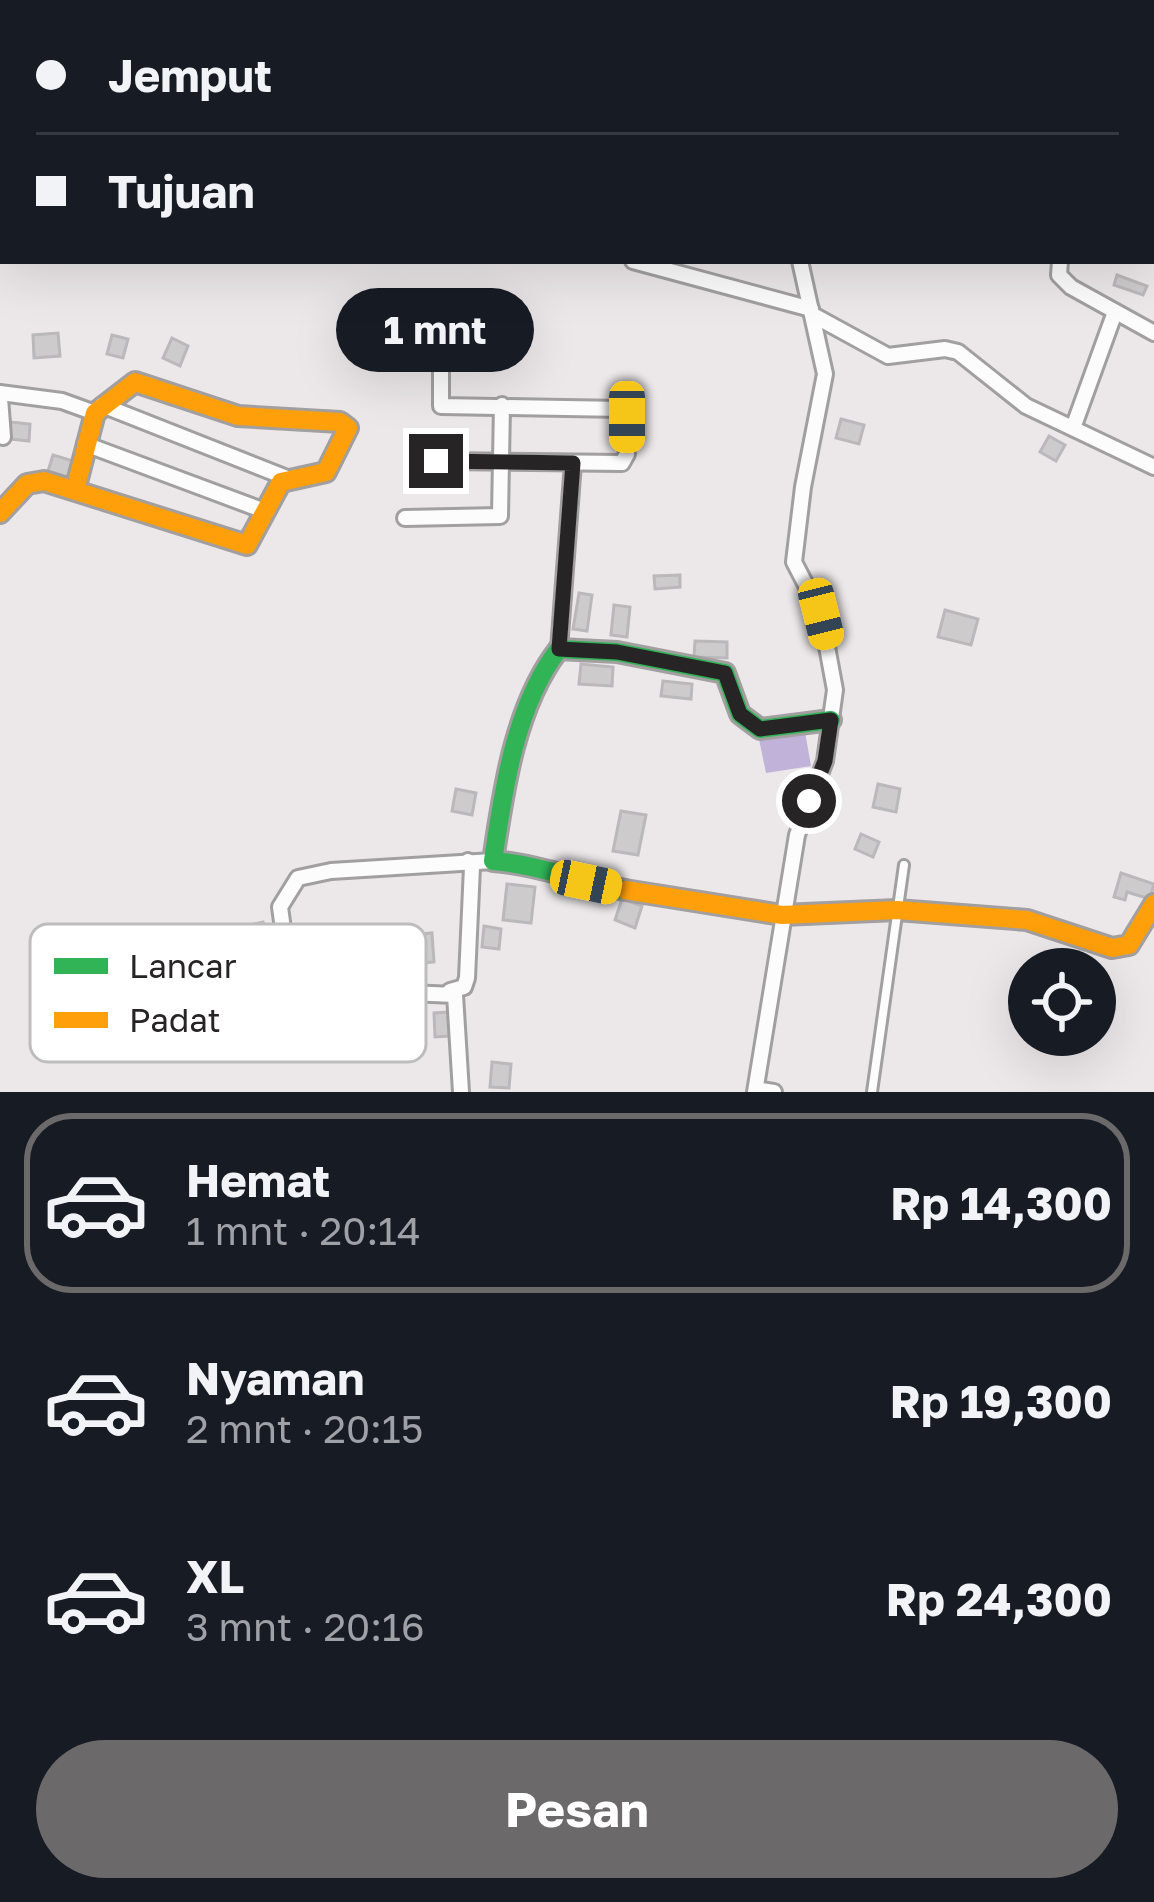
<!DOCTYPE html>
<html lang="id">
<meta charset="utf-8">
<style>
:root{--surface:#171b24;--page:#242831;--text:#f1f3f6;--muted:#9ea1a6;--line:#363941;--accent:#6c696a}
body{margin:0;font-family:"Golos Text",sans-serif;background:var(--page);color:var(--text);height:100vh;display:flex;flex-direction:column;font-size:45px;white-space:nowrap}
*{box-sizing:border-box;margin:0}
p{font-size:39px;color:var(--muted)}
.icon{flex:none;width:66px;height:66px;fill:none;stroke:currentColor;stroke-width:2;stroke-linecap:round;stroke-linejoin:round}
.map{position:relative;height:1092px;overflow:hidden}
.drawer{display:flex;flex-direction:column;background:var(--surface);flex:1}
.drawer>*{flex:none}
.hud{position:absolute;left:0px;top:0px;width:1155px;height:264px;box-shadow:0 12px 48px #0002;display:grid;align-content:center;height:264px;padding:0 36px;background:var(--surface)}
.controls{position:absolute;left:1008px;top:948px;display:grid;gap:24px}
.controls a{display:grid;place-items:center;width:108px;height:108px;border-radius:50%;background:var(--surface);box-shadow:0 12px 48px #0002;font-size:60px}
.end{position:absolute;width:54px;height:54px;margin:-27px;border:15px solid #272425;background:#fff;box-shadow:0 0 0 6px #fff}
.from{border-radius:50%}
.bubble{position:absolute;height:84px;border-radius:42px;background:var(--surface);box-shadow:0 12px 48px #0002;font-size:39px;font-weight:700;line-height:84px;text-align:center}
.car{position:absolute;width:36px;height:72px;margin:-36px -18px;border-radius:15px;box-shadow:0 0 9px 3px #0007;background:linear-gradient(#f5c518 24%,#345 0 40%,#f5c518 0 76%,#345 0 86%,#f5c518 0)}
.hud b{display:flex;align-items:center;gap:42px;height:114px;font-size:45px}
.hud b+b{border-top:3px solid var(--line)}
.hud i{width:30px;height:30px;background:var(--text)}
ul{padding:21px 0 0;list-style:none}
li{display:flex;align-items:center;gap:36px;height:180px;margin:0 24px 18px;padding:0 12px;border:6px solid transparent;border-radius:48px}
li div{flex:1}
li b{display:block;font-size:45px}
li em{font-style:normal;font-weight:700}
li.active{border-color:var(--accent)}
li>.icon{width:108px;height:108px;stroke-width:1.5}
.primary-button{display:flex;gap:24px;margin-top:auto;padding:24px 36px}
.primary-button a{flex:1;height:138px;border-radius:72px;background:var(--accent);color:#fff;font-size:48px;font-weight:700;line-height:138px;text-align:center}
.map>svg:first-child{display:block}
.water{fill:#c0b2d9}
.building{fill:#cecbcd;stroke:#bab8ba;stroke-width:3}
.lines{fill:none;stroke-linecap:round;stroke-linejoin:round}
.lane-casing{stroke:#a29fa0;stroke-width:14}
.street-casing{stroke:#a29fa0;stroke-width:20}
.fast-casing{stroke:#a29fa0;stroke-width:24}
.slow-casing{stroke:#a29fa0;stroke-width:24}
.lane{stroke:#fcfcfc;stroke-width:8}
.street{stroke:#fcfcfc;stroke-width:14}
.fast{stroke:#30b455;stroke-width:18}
.slow{stroke:#ff9f0a;stroke-width:18}
.route{stroke:#272425;stroke-width:15}
.key{fill:#fff;stroke:#bebdbe;stroke-width:3}
.key-label{font-size:33px;fill:#272425}
</style>
<div class="map">
<svg width="1154" height="1092" viewBox="0 0 1154 1092">
<rect width="100%" height="100%" fill="#ece8ea"/>
<polygon class="water" points="805,732 811,766 766,773 759,739"/>
<g class="building">
<polygon points="1117,275 1147,286 1143,295 1114,285"/>
<polygon points="58,333 60,356 34,358 33,335"/>
<polygon points="112,335 128,339 123,358 107,354"/>
<polygon points="172,338 188,346 180,366 163,358"/>
<polygon points="841,419 864,425 859,444 836,438"/>
<polygon points="10,422 30,424 29,441 9,439"/>
<polygon points="1049,436 1065,445 1056,461 1040,452"/>
<polygon points="53,455 73,461 68,477 48,471"/>
<polygon points="680,575 680,587 655,589 654,576"/>
<polygon points="579,593 592,595 587,631 573,629"/>
<polygon points="614,605 630,607 627,637 611,635"/>
<polygon points="945,610 978,619 971,645 938,637"/>
<polygon points="695,641 727,642 727,658 694,657"/>
<polygon points="581,664 613,667 612,686 579,684"/>
<polygon points="663,681 692,684 691,699 661,696"/>
<polygon points="878,784 900,789 896,812 873,807"/>
<polygon points="456,789 476,793 472,815 452,811"/>
<polygon points="621,811 646,815 638,855 613,851"/>
<polygon points="861,834 879,842 873,857 855,849"/>
<polygon points="1121,873 1154,884 1150,899 1127,892 1125,900 1114,897"/>
<polygon points="507,884 535,887 531,923 503,920"/>
<polygon points="622,899 642,906 635,928 615,920"/>
<polygon points="263,922 266,937 240,943 237,928"/>
<polygon points="484,926 501,929 499,949 482,947"/>
<polygon points="432,933 434,962 411,964 409,935"/>
<polygon points="448,1012 450,1036 435,1037 434,1013"/>
<polygon points="492,1062 511,1064 509,1088 490,1087"/>
</g>
<g class="lines">
<defs>
<polyline id="lane" points="872,1092 904,865"/>
<g id="street">
<polyline points="399,0 401,3"/>
<polyline points="867,3 868,0"/>
<polyline points="1099,3 1131,3"/>
<polyline points="633,261 811,309"/>
<polyline points="1060,261 1059,275 1071,287 1154,333"/>
<polyline points="813,315 888,356 945,349 958,352 1026,406 1154,467"/>
<polyline points="0,393 62,401 95,413"/>
<polyline points="0,398 3,437"/>
<polyline points="102,405 287,478"/>
<polyline points="1073,428 1115,312"/>
<polyline points="85,444 262,510"/>
<polyline points="436,461 622,463 627,454 623,409 441,406 441,364"/>
<polyline points="405,518 500,516 502,405"/>
<polyline points="559,649 573,463"/>
<polyline points="285,957 343,952"/>
<polyline points="450,991 464,987 467,978 472,867 468,861"/>
<polyline points="242,1012 275,1008 291,996 291,988"/>
<polyline points="756,1089 774,1092"/>
<polyline points="461,1092 455,995 291,988 280,907 298,878 331,871 493,861"/>
<polyline points="755,1092 797,835 825,761 835,690 821,614 794,562 803,487 825,374 800,261"/>
</g>
<path id="fast" d="M625,890C586,882 530,863 493,861C503,792 515,705 559,649L617,652L725,673L740,714L760,729L831,720"/>
<g id="slow">
<polyline points="0,513 27,484 44,481 247,545 281,482 326,472 348,428 340,422 238,416 135,382 95,413 75,490"/>
<polyline points="625,890 782,915 897,910 1027,920 1112,948 1129,945 1154,904"/>
</g>
</defs>
<use href="#lane" class="lane-casing"/>
<use href="#street" class="street-casing"/>
<use href="#fast" class="fast-casing"/>
<use href="#slow" class="slow-casing"/>
<use href="#lane" class="lane"/>
<use href="#street" class="street"/>
<use href="#fast" class="fast"/>
<use href="#slow" class="slow"/>
</g>
<g class="lines">
<polyline class="route" points="436,461 573,463 559,649 617,652 725,673 740,714 760,729 831,720 825,761 809,801"/>
</g>
<rect x="30" y="924" width="396" height="138" rx="18" class="key"/>
<rect x="54" y="958" width="54" height="16" fill="#30b455"/>
<rect x="54" y="1012" width="54" height="16" fill="#ff9f0a"/>
<g class="key-label">
<text x="129" y="978">Lancar</text>
<text x="129" y="1032">Padat</text>
</g>
</svg>
<div class="controls">
<a><svg class="icon" aria-label="locate" viewBox="0 0 24 24"><circle cx="12" cy="12" r="6"/><path d="M12 2v4M12 18v4M2 12h4M18 12h4"/></svg></a>
</div>
<i class="end from" style="left:809px;top:801px"></i>
<i class="end" style="left:436px;top:461px"></i>
<div class="bubble" style="left:336px;top:288px;width:198px">1 mnt</div>
<i class="car" style="left:627px;top:417px;rotate:180deg"></i>
<i class="car" style="left:821px;top:614px;rotate:166deg"></i>
<i class="car" style="left:586px;top:882px;rotate:102deg"></i>
<div class="hud">
<b><i class="from"></i>Jemput</b>
<b><i></i>Tujuan</b>
</div>
</div>
<section class="drawer">
<ul>
<li class="active"><svg class="icon" aria-label="car" viewBox="0 0 24 24"><path d="M5 17H2v-5l4-1 3-4h7l3 4 3 1v5h-3M9 17h6M6 11h13"/><circle cx="7" cy="17" r="2"/><circle cx="17" cy="17" r="2"/></svg><div><b>Hemat</b><p>1 mnt · 20:14</p></div><em>Rp 14,300</em></li>
<li><svg class="icon" aria-label="car" viewBox="0 0 24 24"><path d="M5 17H2v-5l4-1 3-4h7l3 4 3 1v5h-3M9 17h6M6 11h13"/><circle cx="7" cy="17" r="2"/><circle cx="17" cy="17" r="2"/></svg><div><b>Nyaman</b><p>2 mnt · 20:15</p></div><em>Rp 19,300</em></li>
<li><svg class="icon" aria-label="car" viewBox="0 0 24 24"><path d="M5 17H2v-5l4-1 3-4h7l3 4 3 1v5h-3M9 17h6M6 11h13"/><circle cx="7" cy="17" r="2"/><circle cx="17" cy="17" r="2"/></svg><div><b>XL</b><p>3 mnt · 20:16</p></div><em>Rp 24,300</em></li>
</ul>
<div class="primary-button"><a>Pesan</a></div>
</section>
